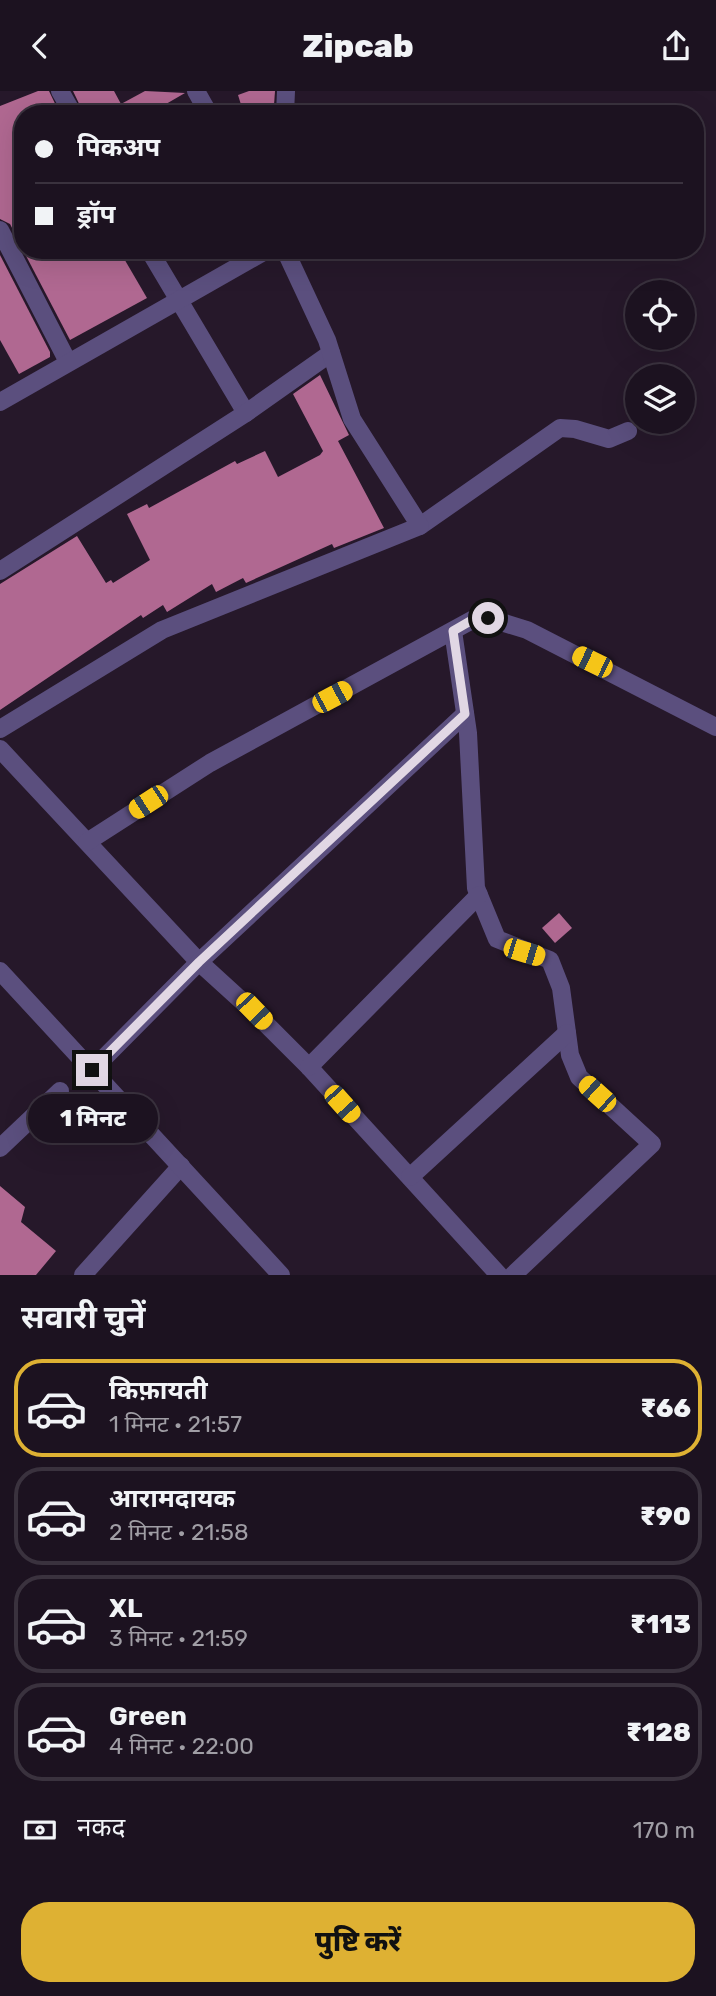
<!DOCTYPE html>
<html lang="hi">
<meta charset="utf-8">
<style>
:root{--surface:#1c1220;--page:#251b29;--text:#f1f3f6;--muted:#a09ea5;--line:#3a323e;--accent:#deb133}
body{margin:0;font-family:Rubik,"Noto Sans Devanagari",sans-serif;background:var(--page);color:var(--text);height:100vh;display:flex;flex-direction:column;font-size:26px;white-space:nowrap}
*{box-sizing:border-box;margin:0}
p{font-size:23px;color:var(--muted)}
.icon{flex:none;width:38px;height:38px;fill:none;stroke:currentColor;stroke-width:2;stroke-linecap:round;stroke-linejoin:round}
.map{position:relative;height:1184px;overflow:hidden}
.panel{display:flex;flex-direction:column;background:var(--surface);flex:1}
.panel>*{flex:none}
.banner{position:absolute;left:14px;top:14px;width:690px;height:154px;border-radius:28px;box-shadow:0 7px 28px #0002,0 0 0 2px var(--line);display:grid;align-content:center;height:154px;padding:0 21px;background:var(--surface)}
.controls{position:absolute;left:625px;top:189px;display:grid;gap:14px}
.controls a{display:grid;place-items:center;width:70px;height:70px;border-radius:50%;background:var(--surface);box-shadow:0 7px 28px #0002,0 0 0 2px var(--line);font-size:35px}
.end{position:absolute;width:32px;height:32px;margin:-16px;border:9px solid #e1d7e4;background:#111;box-shadow:0 0 0 4px #111}
.from{border-radius:50%}
.bubble{position:absolute;height:49px;border-radius:24px;background:var(--surface);box-shadow:0 7px 28px #0002,0 0 0 2px var(--line);font-size:23px;font-weight:800;line-height:49px;text-align:center}
.car{position:absolute;width:21px;height:42px;margin:-21px -10px;border-radius:9px;box-shadow:0 0 5px 2px #0007;background:linear-gradient(#f5c518 24%,#345 0 40%,#f5c518 0 76%,#345 0 86%,#f5c518 0)}
.banner b{display:flex;align-items:center;gap:24px;height:66px;font-size:26px}
.banner b+b{border-top:2px solid var(--line)}
.banner i{width:18px;height:18px;background:var(--text)}
ul{padding:0;list-style:none}
li{display:flex;align-items:center;gap:21px;height:98px;margin:0 14px 10px;padding:0 7px;border:4px solid var(--line);border-radius:28px}
li div{flex:1}
li b{display:block;font-size:26px}
li em{font-style:normal;font-weight:800}
li.active{border-color:var(--accent)}
li>.icon{width:63px;height:63px;stroke-width:1.5}
h2{padding:0 21px;font-size:32px;line-height:84px}
.pay{display:flex;align-items:center;gap:18px;height:77px;padding:0 21px;font-size:26px}
.pay p{margin-inline-start:auto}
.action{display:flex;gap:14px;margin-top:auto;padding:14px 21px}
.action a{flex:1;height:80px;border-radius:28px;background:var(--accent);color:#111;font-size:28px;font-weight:800;line-height:80px;text-align:center}
header{display:flex;justify-content:space-between;align-items:center;height:91px;padding:0 21px;background:var(--surface);font-size:32px;font-weight:800}
.map>svg:first-child{display:block}
.building{fill:#b06891}
.lines{fill:none;stroke-linecap:round;stroke-linejoin:round}
.minor{stroke:#5b4f7e;stroke-width:18}
.tertiary{stroke:#5b4f7e;stroke-width:18}
.route{stroke:#e1d7e4;stroke-width:9}
</style>
<header><svg class="icon" aria-label="back" viewBox="0 0 24 24"><path d="M15 5l-7 7 7 7"/></svg>Zipcab<svg class="icon" aria-label="share" viewBox="0 0 24 24"><path d="M12 15V3M7 8l5-5 5 5M5 13v7h14v-7"/></svg></header>
<div class="map">
<svg width="716" height="1184" viewBox="0 0 716 1184">
<rect width="100%" height="100%" fill="#26182a"/>
<g class="building">
<polygon points="38,0 49,0 60,23 23,23 23,158 10,133 0,128 0,15"/>
<polygon points="73,0 114,0 121,13 145,0 185,2 166,13 171,23 84,23"/>
<polygon points="249,0 275,0 274,14 244,23 238,4"/>
<polygon points="23,159 119,159 147,207 70,249"/>
<polygon points="0,164 50,261 50,266 19,283 0,249"/>
<polygon points="320,284 349,344 338,350 384,437 334,457 332,453 246,492 243,487 216,501 212,493 167,521 163,514 143,527 141,524 0,619 0,493 77,445 106,492 111,489 113,492 150,469 127,423 147,413 149,417 235,370 237,373 265,360 278,386 320,364 323,360 293,303"/>
<polygon points="559,822 572,837 555,852 542,837"/>
<polygon points="0,1095 25,1116 21,1131 56,1160 36,1184 0,1184"/>
</g>
<g class="lines">
<g class="minor">
<polyline points="60,0 73,23"/>
<polyline points="196,0 209,23"/>
<polyline points="285,23 286,0"/>
<polyline points="0,139 68,271"/>
<polyline points="149,159 246,322"/>
<polyline points="0,311 267,159"/>
<polyline points="420,435 560,337 575,338 609,348 628,340"/>
<polyline points="0,480 246,322 331,262"/>
<polyline points="453,540 468,642 476,797 497,848 550,869 561,897 570,964 579,986 652,1053 513,1184"/>
<polyline points="0,638 162,539 420,435 352,328 327,249 285,159"/>
<polyline points="0,658 199,871 254,921 309,976 499,1184"/>
<polyline points="87,751 210,672 472,529 488,527 527,539 716,636"/>
<polyline points="309,976 479,804"/>
<polyline points="92,979 199,871 465,623"/>
<polyline points="0,1057 60,1000"/>
<polyline points="410,1086 567,942"/>
<polyline points="83,1184 181,1075"/>
</g>
<polyline class="tertiary" points="0,880 281,1184"/>
</g>
<g class="lines">
<polyline class="route" points="92,979 199,871 465,623 453,540 472,529 488,527"/>
</g>
</svg>
<div class="controls">
<a><svg class="icon" aria-label="locate" viewBox="0 0 24 24"><circle cx="12" cy="12" r="6"/><path d="M12 2v4M12 18v4M2 12h4M18 12h4"/></svg></a>
<a><svg class="icon" aria-label="layers" viewBox="0 0 24 24"><path d="M12 4l9 5-9 5-9-5zM3 14l9 5 9-5"/></svg></a>
</div>
<i class="end from" style="left:488px;top:527px"></i>
<i class="end" style="left:92px;top:979px"></i>
<div class="bubble" style="left:28px;top:1003px;width:130px">1 मिनट</div>
<i class="car" style="left:592px;top:571px;rotate:296deg"></i>
<i class="car" style="left:332px;top:606px;rotate:62deg"></i>
<i class="car" style="left:148px;top:711px;rotate:237deg"></i>
<i class="car" style="left:524px;top:861px;rotate:107deg"></i>
<i class="car" style="left:254px;top:920px;rotate:136deg"></i>
<i class="car" style="left:597px;top:1003px;rotate:312deg"></i>
<i class="car" style="left:342px;top:1013px;rotate:138deg"></i>
<div class="banner">
<b><i class="from"></i>पिकअप</b>
<b><i></i>ड्रॉप</b>
</div>
</div>
<section class="panel">
<h2>सवारी चुनें</h2>
<ul>
<li class="active"><svg class="icon" aria-label="car" viewBox="0 0 24 24"><path d="M5 17H2v-5l4-1 3-4h7l3 4 3 1v5h-3M9 17h6M6 11h13"/><circle cx="7" cy="17" r="2"/><circle cx="17" cy="17" r="2"/></svg><div><b>किफ़ायती</b><p>1 मिनट · 21:57</p></div><em>₹66</em></li>
<li><svg class="icon" aria-label="car" viewBox="0 0 24 24"><path d="M5 17H2v-5l4-1 3-4h7l3 4 3 1v5h-3M9 17h6M6 11h13"/><circle cx="7" cy="17" r="2"/><circle cx="17" cy="17" r="2"/></svg><div><b>आरामदायक</b><p>2 मिनट · 21:58</p></div><em>₹90</em></li>
<li><svg class="icon" aria-label="car" viewBox="0 0 24 24"><path d="M5 17H2v-5l4-1 3-4h7l3 4 3 1v5h-3M9 17h6M6 11h13"/><circle cx="7" cy="17" r="2"/><circle cx="17" cy="17" r="2"/></svg><div><b>XL</b><p>3 मिनट · 21:59</p></div><em>₹113</em></li>
<li><svg class="icon" aria-label="car" viewBox="0 0 24 24"><path d="M5 17H2v-5l4-1 3-4h7l3 4 3 1v5h-3M9 17h6M6 11h13"/><circle cx="7" cy="17" r="2"/><circle cx="17" cy="17" r="2"/></svg><div><b>Green</b><p>4 मिनट · 22:00</p></div><em>₹128</em></li>
</ul>
<div class="pay"><svg class="icon" aria-label="cash" viewBox="0 0 24 24"><path d="M3 7h18v10H3z"/><circle cx="12" cy="12" r="2"/></svg>नकद<p>170 m</p></div>
<div class="action"><a>पुष्टि करें</a></div>
</section>
